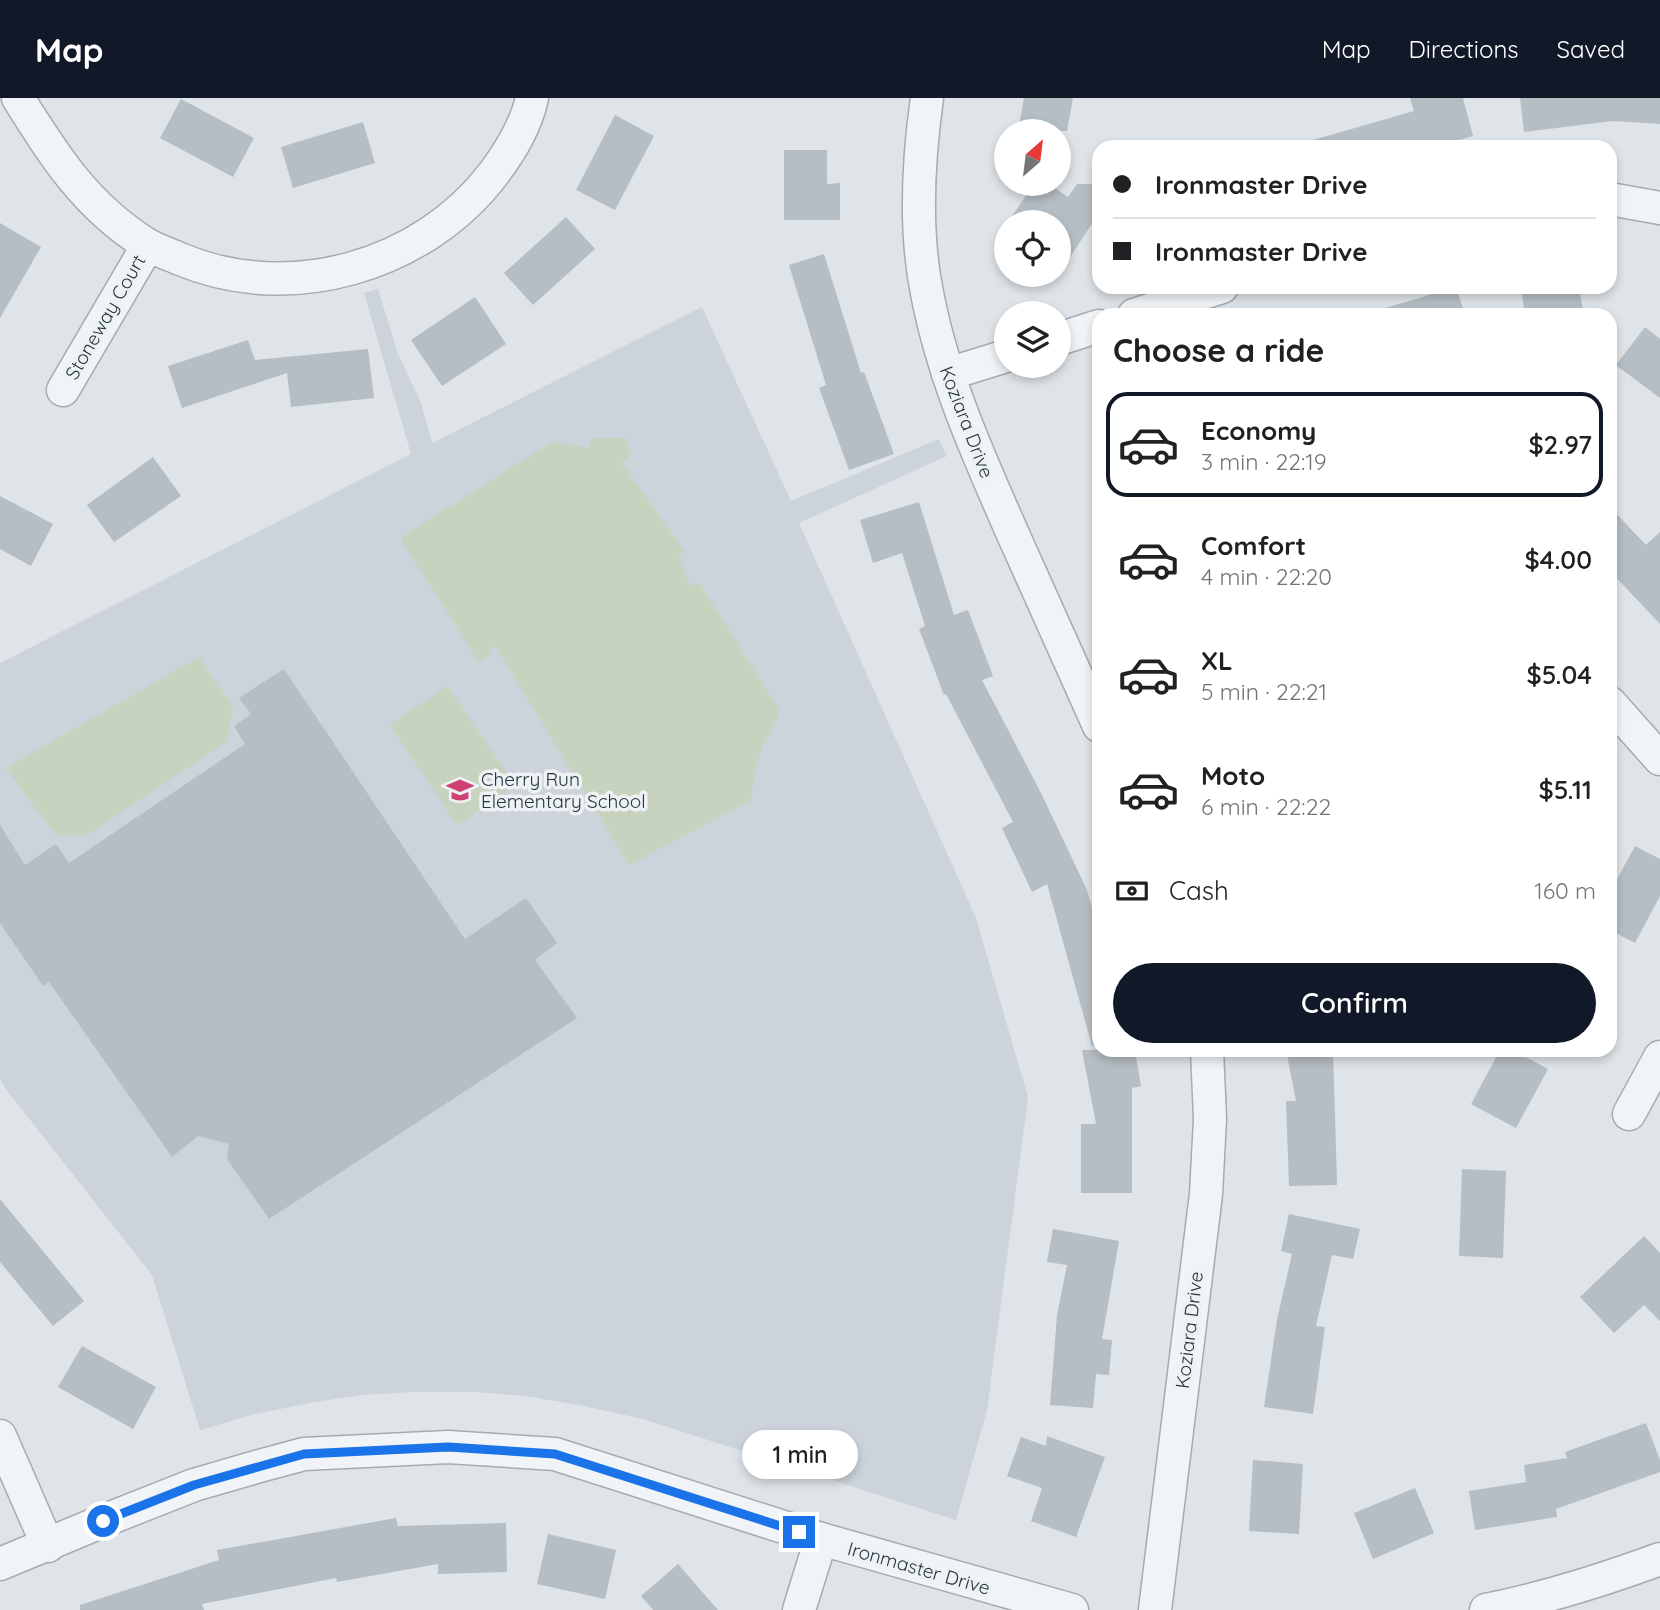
<!DOCTYPE html>
<meta charset="utf-8">
<style>
:root{--surface:#fff;--page:#f6f6f6;--text:#202124;--muted:#757577;--line:#e0e0e0;--accent:#111827}
body{margin:0;font-family:Quicksand,sans-serif;background:var(--page);color:var(--text);height:100vh;display:flex;flex-direction:column;font-size:26px;white-space:nowrap}
*{box-sizing:border-box;margin:0}
p{font-size:23px;color:var(--muted)}
.icon{flex:none;width:38px;height:38px;fill:none;stroke:currentColor;stroke-width:2;stroke-linecap:round;stroke-linejoin:round}
.map{position:relative;flex:1;overflow:hidden}
.details{position:absolute;left:1092px;top:210px;width:525px;height:749px;display:flex;flex-direction:column;background:var(--surface);border-radius:21px;box-shadow:0 4px 10px #0003}
.details>*{flex:none}
.guide{position:absolute;left:1092px;top:42px;width:525px;height:154px;border-radius:21px;box-shadow:0 4px 10px #0003;display:grid;align-content:center;height:154px;padding:0 21px;background:var(--surface)}
.needle{width:46px;rotate:28deg}
.buttons{position:absolute;left:994px;top:21px;display:grid;gap:14px}
.buttons a{display:grid;place-items:center;width:77px;height:77px;border-radius:50%;background:var(--surface);box-shadow:0 4px 10px #0003;font-size:35px}
.end{position:absolute;width:32px;height:32px;margin:-16px;border:9px solid #1a73e8;background:#fff;box-shadow:0 0 0 4px #fff}
.from{border-radius:50%}
.bubble{position:absolute;height:49px;border-radius:24px;background:var(--surface);box-shadow:0 4px 10px #0003;font-size:23px;font-weight:600;line-height:49px;text-align:center}
.guide b{display:flex;align-items:center;gap:24px;height:66px;font-size:26px}
.guide b+b{border-top:2px solid var(--line)}
.guide i{width:18px;height:18px;background:var(--text)}
ul{padding:0;list-style:none}
li{display:flex;align-items:center;gap:21px;height:105px;margin:0 14px 10px;padding:0 7px;border:4px solid transparent;border-radius:21px}
li div{flex:1}
li b{display:block;font-size:26px}
li em{font-style:normal;font-weight:600}
li.on{border-color:var(--accent)}
li>.icon{width:63px;height:63px;stroke-width:1.5}
h2{padding:0 21px;font-size:32px;line-height:84px}
.pay{display:flex;align-items:center;gap:18px;height:77px;padding:0 21px;font-size:26px}
.pay p{margin-inline-start:auto}
.action{display:flex;gap:14px;margin-top:auto;padding:14px 21px}
.action a{flex:1;height:80px;border-radius:42px;background:var(--accent);color:#fff;font-size:28px;font-weight:600;line-height:80px;text-align:center}
header{display:flex;align-items:center;gap:42px;box-sizing:border-box;height:98px;padding:0 35px;background:var(--accent);color:#fff}
header strong{font-size:33px}
nav{display:flex;gap:38px;margin-inline-start:auto;font-size:24px}
.map>svg:first-child{display:block}
.built{fill:#ccd3da}
.green{fill:#c7d2bf}
.building{fill:#b5bec4}
.lines{fill:none;stroke-linecap:round;stroke-linejoin:round}
.minor-casing{stroke:#a3acb2;stroke-width:35}
.minor{stroke:#f1f4f6;stroke-width:32}
.route{stroke:#1a73e8;stroke-width:9}
.labels{text-anchor:middle;dominant-baseline:central;stroke-width:7;stroke-linejoin:round;paint-order:stroke}
.street-label{font-size:19px;fill:#27343f;stroke:#edf2f5}
.poi-label{font-size:19px;fill:#27343f;stroke:#edf2f5;text-anchor:start}
</style>
<header>
<strong>Map</strong>
<nav><a>Map</a><a>Directions</a><a>Saved</a></nav>
</header>
<div class="map">
<svg width="1660" height="1512" viewBox="0 0 1660 1512">
<rect width="100%" height="100%" fill="#dee4e8"/>
<polygon class="built" points="378,191 398,256 421,305 432,345 702,209 791,403 939,341 947,358 799,425 976,820 1028,999 987,1312 956,1422 643,1321 579,1307 525,1298 475,1294 412,1294 361,1297 315,1304 255,1316 200,1332 152,1177 5,990 0,981 0,565 411,356 364,195"/>
<g class="green">
<path d="M595,340H625L632,354L622,365L685,454L678,458L690,487L700,486L780,613C776,626 769,636 763,648C755,665 753,684 751,702L629,767L496,549L488,552L490,557L479,564L400,440L552,344L589,350V344Z"/>
<polygon points="199,559 233,609 227,643 85,738 55,737 6,670"/>
<polygon points="448,588 515,688 457,727 390,627"/>
</g>
<g class="building">
<polygon points="1024,0 1073,0 1067,33 1018,33"/>
<polygon points="1410,0 1463,0 1473,38 1434,49 1314,49 1313,42 1414,13"/>
<polygon points="1520,0 1660,0 1660,26 1613,23 1524,34"/>
<polygon points="181,1 254,40 233,79 160,40"/>
<polygon points="615,17 654,38 615,112 576,92"/>
<polygon points="363,24 375,65 293,90 281,49"/>
<polygon points="784,52 827,52 827,86 840,85 840,122 784,122"/>
<polygon points="1034,86 1049,86 1068,99 1077,86 1099,86 1097,119 1099,124 1093,124 1059,176 1059,124 1008,124"/>
<polygon points="566,119 595,151 533,207 504,175"/>
<polygon points="0,125 41,149 0,220"/>
<polygon points="824,156 861,275 864,274 894,356 849,372 819,290 826,287 789,167"/>
<polygon points="1456,189 1465,217 1383,217 1382,211"/>
<polygon points="1521,189 1579,189 1583,212 1551,217 1525,217"/>
<polygon points="475,199 506,246 442,288 411,242"/>
<polygon points="1645,229 1660,241 1660,300 1616,267"/>
<polygon points="248,242 255,262 368,251 374,300 291,309 287,275 182,310 168,268"/>
<polygon points="153,359 181,398 114,444 87,407"/>
<polygon points="0,398 53,426 31,468 0,451"/>
<polygon points="919,404 954,517 968,512 993,578 982,582 1041,695 1087,792 1099,835 1099,947 1092,948 1047,786 1032,794 1002,730 1013,724 946,596 944,597 919,531 925,528 902,455 873,465 860,422"/>
<polygon points="1610,409 1646,447 1660,434 1660,526 1610,473"/>
<polygon points="284,571 465,841 526,800 557,845 535,862 577,920 269,1121 227,1061 229,1046 198,1038 172,1059 49,884 43,888 0,825 0,727 25,767 56,746 69,765 245,646 234,628 251,616 239,600"/>
<polygon points="1635,748 1660,761 1660,798 1635,845 1610,832 1610,794"/>
<polygon points="1082,952 1135,952 1141,988 1132,990 1132,1095 1081,1095 1081,1026 1096,1026"/>
<polygon points="1286,952 1333,952 1337,1087 1289,1088 1286,1003 1296,1003"/>
<polygon points="1500,952 1513,952 1548,971 1516,1030 1471,1006"/>
<polygon points="1462,1071 1506,1073 1503,1160 1459,1158"/>
<polygon points="0,1101 84,1203 53,1228 0,1164"/>
<polygon points="1289,1116 1360,1131 1353,1161 1332,1157 1316,1228 1325,1229 1313,1316 1264,1309 1277,1222 1292,1156 1281,1153"/>
<polygon points="1053,1131 1119,1143 1102,1241 1112,1242 1109,1277 1096,1276 1093,1310 1050,1307 1057,1217 1067,1167 1047,1164"/>
<polygon points="1644,1138 1660,1155 1660,1223 1644,1207 1614,1235 1580,1199"/>
<polygon points="82,1248 156,1289 133,1331 58,1289"/>
<polygon points="1646,1325 1660,1362 1660,1374 1556,1411 1557,1419 1475,1432 1469,1393 1526,1384 1524,1367 1567,1360 1565,1354"/>
<polygon points="1047,1338 1105,1359 1076,1439 1031,1423 1042,1390 1007,1378 1021,1339 1046,1348"/>
<polygon points="1253,1362 1303,1366 1299,1436 1249,1433"/>
<polygon points="1415,1390 1434,1435 1373,1461 1354,1415"/>
<polygon points="396,1420 398,1428 506,1425 507,1474 438,1476 438,1466 337,1484 336,1480 202,1506 204,1512 80,1512 80,1507 219,1462 217,1452"/>
<polygon points="548,1436 616,1452 605,1501 537,1486"/>
<polygon points="678,1466 718,1512 653,1512 641,1498"/>
</g>
<g class="lines">
<defs>
<g id="minor">
<path d="M18,0C55,59 85,107 146,146C156,152 169,156 180,161C289,207 423,169 494,75C511,52 526,28 532,0"/>
<path d="M927,0C918,64 914,131 927,195C943,279 978,357 1012,434C1041,499 1070,563 1099,628"/>
<polyline points="1610,101 1660,110"/>
<polyline points="1134,217 1222,189"/>
<polyline points="1059,241 1099,228"/>
<polyline points="948,276 1006,258"/>
<polyline points="63,292 148,147"/>
<polyline points="1610,605 1660,661"/>
<polyline points="1629,1016 1660,959"/>
<polyline points="0,1338 48,1448"/>
<polyline points="0,1466 103,1423 194,1387 263,1367 304,1356 448,1349 555,1356 821,1441 1072,1512"/>
<polyline points="799,1512 821,1441"/>
<polyline points="1155,1512 1206,1096 1210,1021 1207,952"/>
<path d="M1486,1512C1546,1500 1603,1482 1660,1461"/>
</g>
</defs>
<use href="#minor" class="minor-casing"/>
<use href="#minor" class="minor"/>
</g>
<g class="lines">
<polyline class="route" points="103,1423 194,1387 304,1356 448,1349 555,1356 799,1434"/>
</g>
<defs>
<symbol id="school-bare" viewBox="-9 -9 18 18"><path d="M0-5L7-2L0 1L-7-2ZM-4 1L0 2.5L4 1V4Q0 6-4 4Z" fill="#cf4172" stroke="#edf2f5" stroke-width="2.5" paint-order="stroke"/></symbol>
</defs>
<g fill-rule="evenodd">
<use href="#school-bare" x="441" y="673" width="38" height="38"/>
</g>
<g class="labels">
<g class="street-label">
<text transform="translate(105 219) rotate(-60)">Stoneway Court</text>
<text transform="translate(967 324) rotate(69)">Koziara Drive</text>
<text transform="translate(1189 1232) rotate(-83)">Koziara Drive</text>
<text transform="translate(919 1470) rotate(16)">Ironmaster Drive</text>
</g>
<g class="poi-label">
<text x="481" y="681">Cherry Run<tspan x="481" dy="22">Elementary School</tspan></text>
</g>
</g>
</svg>
<div class="buttons">
<a><svg class="needle" viewBox="-14 -14 28 28"><path d="M0-13l5 13h-10z" fill="#e53935"/><path d="M0 13l5-13h-10z" fill="#757577"/></svg></a>
<a><svg class="icon" aria-label="locate" viewBox="0 0 24 24"><circle cx="12" cy="12" r="6"/><path d="M12 2v4M12 18v4M2 12h4M18 12h4"/></svg></a>
<a><svg class="icon" aria-label="layers" viewBox="0 0 24 24"><path d="M12 4l9 5-9 5-9-5zM3 14l9 5 9-5"/></svg></a>
</div>
<i class="end from" style="left:103px;top:1423px"></i>
<i class="end" style="left:799px;top:1434px"></i>
<div class="bubble" style="left:742px;top:1332px;width:116px">1 min</div>
<div class="guide">
<b><i class="from"></i>Ironmaster Drive</b>
<b><i></i>Ironmaster Drive</b>
</div>
<section class="details">
<h2>Choose a ride</h2>
<ul>
<li class="on"><svg class="icon" aria-label="car" viewBox="0 0 24 24"><path d="M5 17H2v-5l4-1 3-4h7l3 4 3 1v5h-3M9 17h6M6 11h13"/><circle cx="7" cy="17" r="2"/><circle cx="17" cy="17" r="2"/></svg><div><b>Economy</b><p>3 min · 22:19</p></div><em>$2.97</em></li>
<li><svg class="icon" aria-label="car" viewBox="0 0 24 24"><path d="M5 17H2v-5l4-1 3-4h7l3 4 3 1v5h-3M9 17h6M6 11h13"/><circle cx="7" cy="17" r="2"/><circle cx="17" cy="17" r="2"/></svg><div><b>Comfort</b><p>4 min · 22:20</p></div><em>$4.00</em></li>
<li><svg class="icon" aria-label="car" viewBox="0 0 24 24"><path d="M5 17H2v-5l4-1 3-4h7l3 4 3 1v5h-3M9 17h6M6 11h13"/><circle cx="7" cy="17" r="2"/><circle cx="17" cy="17" r="2"/></svg><div><b>XL</b><p>5 min · 22:21</p></div><em>$5.04</em></li>
<li><svg class="icon" aria-label="car" viewBox="0 0 24 24"><path d="M5 17H2v-5l4-1 3-4h7l3 4 3 1v5h-3M9 17h6M6 11h13"/><circle cx="7" cy="17" r="2"/><circle cx="17" cy="17" r="2"/></svg><div><b>Moto</b><p>6 min · 22:22</p></div><em>$5.11</em></li>
</ul>
<div class="pay"><svg class="icon" aria-label="cash" viewBox="0 0 24 24"><path d="M3 7h18v10H3z"/><circle cx="12" cy="12" r="2"/></svg>Cash<p>160 m</p></div>
<div class="action"><a>Confirm</a></div>
</section>
</div>
